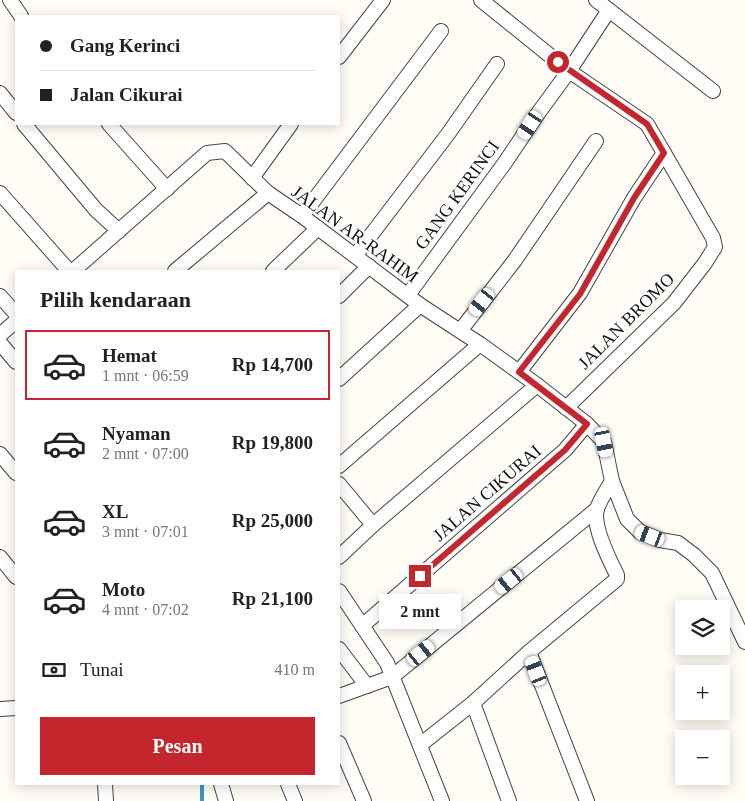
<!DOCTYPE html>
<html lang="id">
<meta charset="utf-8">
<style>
:root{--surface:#fff;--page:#f2f2f2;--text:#222;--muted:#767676;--line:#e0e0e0;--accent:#c4262e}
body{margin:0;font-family:"Times New Roman",serif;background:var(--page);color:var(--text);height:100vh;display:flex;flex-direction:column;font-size:19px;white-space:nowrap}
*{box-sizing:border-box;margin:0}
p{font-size:16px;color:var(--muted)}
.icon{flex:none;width:28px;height:28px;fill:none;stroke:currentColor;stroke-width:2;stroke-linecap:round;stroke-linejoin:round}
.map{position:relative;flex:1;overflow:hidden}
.panel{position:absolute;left:15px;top:270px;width:325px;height:515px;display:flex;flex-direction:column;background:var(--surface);border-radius:0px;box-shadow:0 2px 12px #0003}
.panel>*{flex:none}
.guide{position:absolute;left:15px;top:15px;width:325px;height:110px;border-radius:0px;box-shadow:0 2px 12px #0003;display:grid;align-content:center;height:110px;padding:0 25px;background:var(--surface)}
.fabs{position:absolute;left:675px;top:600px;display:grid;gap:10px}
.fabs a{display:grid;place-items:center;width:55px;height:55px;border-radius:0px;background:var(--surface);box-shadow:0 2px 12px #0003;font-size:25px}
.end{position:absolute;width:22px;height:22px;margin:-11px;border:6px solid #c4262e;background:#fff;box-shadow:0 0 0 2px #fff}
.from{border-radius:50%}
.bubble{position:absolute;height:35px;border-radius:0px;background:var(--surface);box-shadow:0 2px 12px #0003;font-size:16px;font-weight:800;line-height:35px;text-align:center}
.car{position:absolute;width:15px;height:30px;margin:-15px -8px;border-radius:6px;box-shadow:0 0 4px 1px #0007;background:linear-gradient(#fff 24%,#345 0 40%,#fff 0 76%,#345 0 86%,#fff 0)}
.guide b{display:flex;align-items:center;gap:18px;height:48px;font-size:19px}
.guide b+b{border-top:1px solid var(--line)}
.guide i{width:12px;height:12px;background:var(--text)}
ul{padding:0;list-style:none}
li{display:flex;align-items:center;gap:15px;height:70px;margin:0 10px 8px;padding:0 15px;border:2px solid transparent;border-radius:0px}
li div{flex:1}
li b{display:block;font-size:19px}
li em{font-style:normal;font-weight:800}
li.selected{border-color:var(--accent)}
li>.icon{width:45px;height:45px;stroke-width:1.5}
h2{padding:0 25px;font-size:22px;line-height:60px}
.pay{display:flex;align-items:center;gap:12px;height:55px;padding:0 25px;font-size:19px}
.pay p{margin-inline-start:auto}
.button{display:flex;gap:10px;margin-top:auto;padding:10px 25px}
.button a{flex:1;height:58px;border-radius:0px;background:var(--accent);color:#fff;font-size:20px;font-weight:800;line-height:58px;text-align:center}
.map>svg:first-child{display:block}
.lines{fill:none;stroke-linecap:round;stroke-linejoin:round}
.stream{stroke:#3f96cf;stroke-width:4}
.street-casing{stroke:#444;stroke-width:16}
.street{stroke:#fff;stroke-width:14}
.route{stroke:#c4262e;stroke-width:6}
.labels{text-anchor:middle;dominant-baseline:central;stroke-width:5;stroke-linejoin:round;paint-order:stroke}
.street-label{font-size:18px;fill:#111;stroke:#fff}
</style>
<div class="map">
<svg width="745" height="801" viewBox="0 0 745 801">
<rect width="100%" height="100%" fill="#fffdf5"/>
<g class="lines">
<polyline class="stream" points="202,784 202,801"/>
<defs>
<g id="street">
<polyline points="10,0 21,16"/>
<polyline points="481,0 569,71 609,10"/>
<polyline points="596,0 713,91"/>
<polyline points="339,57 383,0"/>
<polyline points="0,93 16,113"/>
<polyline points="24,124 96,210 119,231"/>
<polyline points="109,124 167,189"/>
<polyline points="252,178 291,124"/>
<polyline points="0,193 69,271"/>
<polyline points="302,216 441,31"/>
<polyline points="355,256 448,134 497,64"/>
<polyline points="73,271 207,153 225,151 268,193 302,216 420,305 480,344 537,385 587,424 604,442 612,481 627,519 640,532 660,540 678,543 694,555 712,573 745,642"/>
<polyline points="175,271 268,193"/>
<polyline points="273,271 318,228"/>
<polyline points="408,295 504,164 539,112 569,71 647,124 664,153 634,198 580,293 519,372"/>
<polyline points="0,296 16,314"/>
<polyline points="339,296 369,266"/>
<polyline points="460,331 515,260 596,141"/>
<polyline points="0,335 16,321"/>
<polyline points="0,343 16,362"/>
<polyline points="339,379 420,305"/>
<polyline points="566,408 674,303 705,263 715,247 713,238 664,153"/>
<polyline points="0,454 16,473"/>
<polyline points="339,466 480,344"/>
<polyline points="339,484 373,525"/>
<polyline points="0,557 16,577"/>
<polyline points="339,557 373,525 537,385"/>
<polyline points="339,591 387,663 442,801"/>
<polyline points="362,626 565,450 587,424"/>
<polyline points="339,649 367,686"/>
<polyline points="529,652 587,801"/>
<polyline points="339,696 392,677 597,509"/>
<polyline points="473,703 509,801"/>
<polyline points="0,709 16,708"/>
<polyline points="339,743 364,801"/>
<path d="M420,745L473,703L529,652L617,579V575C609,559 592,526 597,509C600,499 607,490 612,481"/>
<polyline points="105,784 106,801"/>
<polyline points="221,784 226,801"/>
<polyline points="288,784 295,801"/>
</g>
</defs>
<use href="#street" class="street-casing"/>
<use href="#street" class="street"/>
</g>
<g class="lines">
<polyline class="route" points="420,576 565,450 587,424 519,372 580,294 634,198 664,153 647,124 558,62"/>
</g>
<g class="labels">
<g class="street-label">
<text transform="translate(457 195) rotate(-54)">GANG KERINCI</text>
<text transform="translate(355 234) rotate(36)">JALAN AR-RAHIM</text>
<text transform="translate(626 321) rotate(-45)">JALAN BROMO</text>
<text transform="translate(487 493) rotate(-41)">JALAN CIKURAI</text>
</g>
</g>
</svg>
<div class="fabs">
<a><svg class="icon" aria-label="layers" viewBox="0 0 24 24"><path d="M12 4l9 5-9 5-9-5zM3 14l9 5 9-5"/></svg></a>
<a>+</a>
<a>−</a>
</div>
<i class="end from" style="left:558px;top:62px"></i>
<i class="end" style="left:420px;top:576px"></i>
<div class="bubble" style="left:379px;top:594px;width:82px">2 mnt</div>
<i class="car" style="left:530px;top:125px;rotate:213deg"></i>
<i class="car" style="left:482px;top:302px;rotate:218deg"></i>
<i class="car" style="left:604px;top:442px;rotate:169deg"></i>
<i class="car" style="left:650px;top:536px;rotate:291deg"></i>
<i class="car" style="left:509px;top:581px;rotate:231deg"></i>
<i class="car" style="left:421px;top:653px;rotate:51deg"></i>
<i class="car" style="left:536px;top:671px;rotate:339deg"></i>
<div class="guide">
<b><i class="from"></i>Gang Kerinci</b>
<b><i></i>Jalan Cikurai</b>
</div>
<section class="panel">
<h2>Pilih kendaraan</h2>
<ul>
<li class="selected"><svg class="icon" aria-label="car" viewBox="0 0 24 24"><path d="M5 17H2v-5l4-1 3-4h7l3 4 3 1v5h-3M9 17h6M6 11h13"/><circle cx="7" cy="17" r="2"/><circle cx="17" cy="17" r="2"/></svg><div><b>Hemat</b><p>1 mnt · 06:59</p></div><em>Rp 14,700</em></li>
<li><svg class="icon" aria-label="car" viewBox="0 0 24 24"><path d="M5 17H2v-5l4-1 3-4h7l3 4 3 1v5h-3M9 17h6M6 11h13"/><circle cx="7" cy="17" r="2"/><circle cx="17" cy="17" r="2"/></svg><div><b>Nyaman</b><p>2 mnt · 07:00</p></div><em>Rp 19,800</em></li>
<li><svg class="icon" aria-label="car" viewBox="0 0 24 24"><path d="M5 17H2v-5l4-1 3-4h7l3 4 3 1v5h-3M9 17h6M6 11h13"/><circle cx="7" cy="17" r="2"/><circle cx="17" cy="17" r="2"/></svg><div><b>XL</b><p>3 mnt · 07:01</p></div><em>Rp 25,000</em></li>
<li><svg class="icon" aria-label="car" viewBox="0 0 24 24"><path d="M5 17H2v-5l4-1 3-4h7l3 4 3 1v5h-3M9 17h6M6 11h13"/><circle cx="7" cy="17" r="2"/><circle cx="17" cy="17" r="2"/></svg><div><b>Moto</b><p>4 mnt · 07:02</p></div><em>Rp 21,100</em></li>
</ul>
<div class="pay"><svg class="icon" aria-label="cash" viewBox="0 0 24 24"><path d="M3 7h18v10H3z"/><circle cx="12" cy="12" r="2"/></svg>Tunai<p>410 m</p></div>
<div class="button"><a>Pesan</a></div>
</section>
</div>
